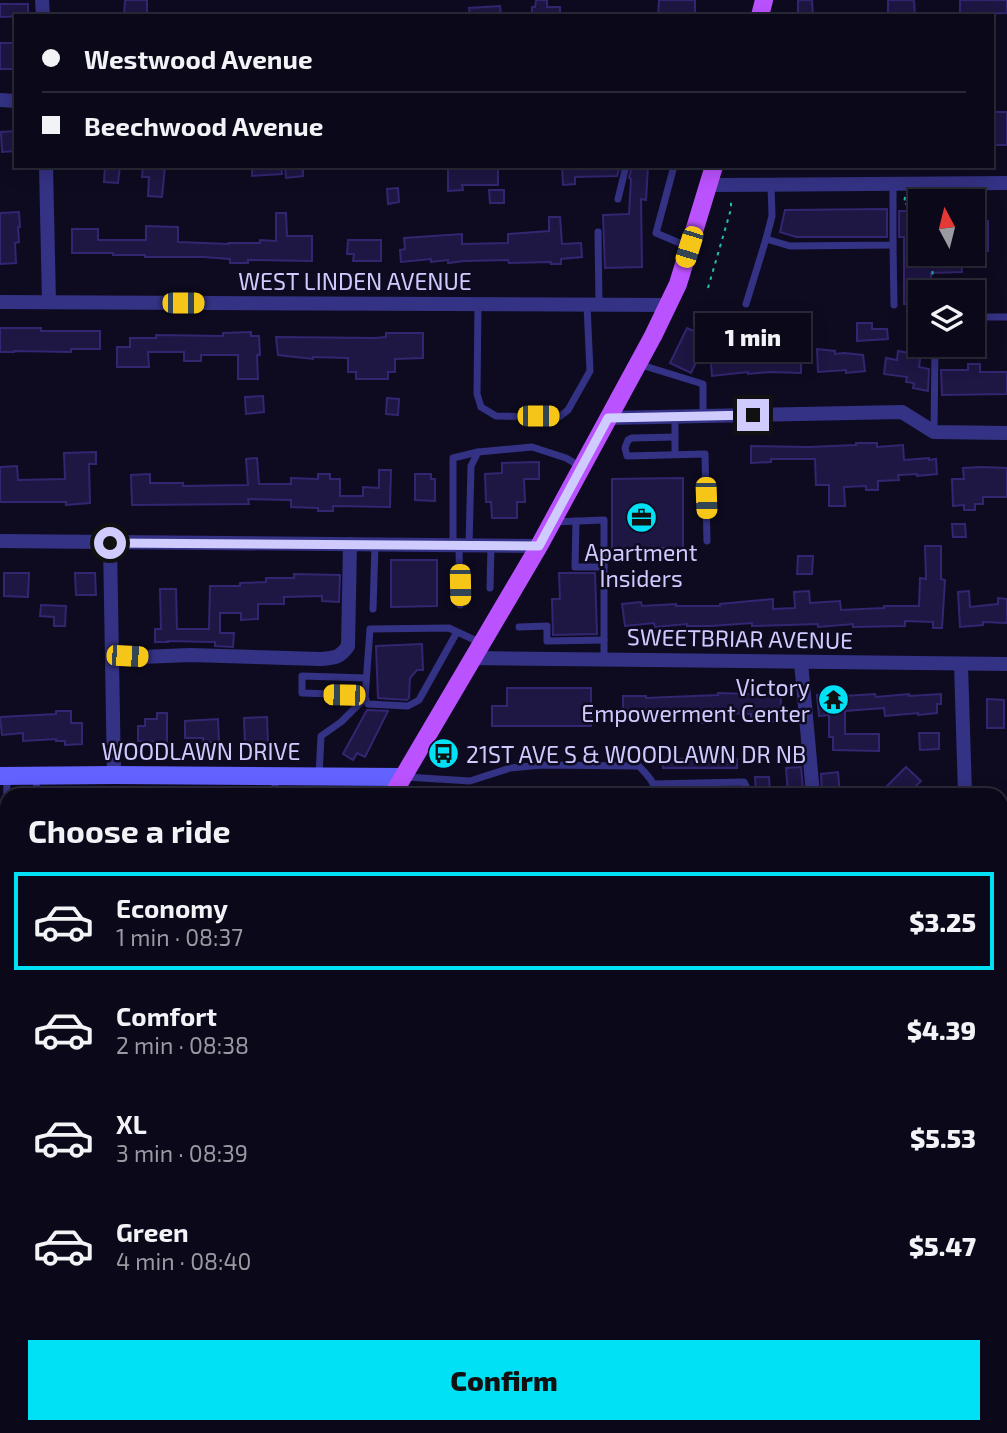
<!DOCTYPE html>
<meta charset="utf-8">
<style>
:root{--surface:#0a0819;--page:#181626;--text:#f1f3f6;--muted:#999aa2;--line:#2a2938;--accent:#00e1f6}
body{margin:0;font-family:"Exo 2",sans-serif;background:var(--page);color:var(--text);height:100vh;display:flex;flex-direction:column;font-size:26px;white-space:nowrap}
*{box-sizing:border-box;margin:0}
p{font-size:23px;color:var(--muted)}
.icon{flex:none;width:38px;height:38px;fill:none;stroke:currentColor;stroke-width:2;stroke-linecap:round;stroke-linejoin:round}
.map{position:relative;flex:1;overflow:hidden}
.panel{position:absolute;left:0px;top:788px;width:1008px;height:646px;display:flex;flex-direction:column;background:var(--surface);border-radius:21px 21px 0 0;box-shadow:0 4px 18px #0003,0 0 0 2px var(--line)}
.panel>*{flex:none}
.top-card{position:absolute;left:14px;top:14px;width:980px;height:154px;border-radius:0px;box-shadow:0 4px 18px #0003,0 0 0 2px var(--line);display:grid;align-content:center;height:154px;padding:0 28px;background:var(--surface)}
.needle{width:46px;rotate:353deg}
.controls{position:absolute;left:908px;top:189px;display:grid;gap:14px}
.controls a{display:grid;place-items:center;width:77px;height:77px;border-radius:0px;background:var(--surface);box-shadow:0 4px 18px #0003,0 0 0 2px var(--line);font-size:35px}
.end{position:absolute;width:32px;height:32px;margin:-16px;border:9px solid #d0cbff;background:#111;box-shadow:0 0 0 4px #111}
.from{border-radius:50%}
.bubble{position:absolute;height:49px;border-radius:0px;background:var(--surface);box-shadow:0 4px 18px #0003,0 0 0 2px var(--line);font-size:23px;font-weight:800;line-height:49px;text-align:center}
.car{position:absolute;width:21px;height:42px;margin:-21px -10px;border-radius:9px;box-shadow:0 0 5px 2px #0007;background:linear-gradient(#f5c518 24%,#345 0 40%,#f5c518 0 76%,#345 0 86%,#f5c518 0)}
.top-card b{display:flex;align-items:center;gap:24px;height:66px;font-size:26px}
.top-card b+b{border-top:2px solid var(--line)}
.top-card i{width:18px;height:18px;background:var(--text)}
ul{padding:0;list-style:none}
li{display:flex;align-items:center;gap:21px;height:98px;margin:0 14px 10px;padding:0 14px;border:4px solid transparent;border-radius:0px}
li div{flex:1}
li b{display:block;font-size:26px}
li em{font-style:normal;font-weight:800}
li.current{border-color:var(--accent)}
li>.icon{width:63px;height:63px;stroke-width:1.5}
h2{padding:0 28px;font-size:32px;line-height:84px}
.cta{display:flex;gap:14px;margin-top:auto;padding:14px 28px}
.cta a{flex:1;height:80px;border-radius:0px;background:var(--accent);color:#111;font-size:28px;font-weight:800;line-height:80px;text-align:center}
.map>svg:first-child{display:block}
.building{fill:#1e1643;stroke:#332671;stroke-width:2}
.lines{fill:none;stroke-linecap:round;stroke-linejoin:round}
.path{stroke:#24baaf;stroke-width:2;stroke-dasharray:3.5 5;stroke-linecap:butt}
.lane{stroke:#343284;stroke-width:7}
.street{stroke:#343284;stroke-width:14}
.secondary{stroke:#6362ff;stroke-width:18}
.primary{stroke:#bb52ff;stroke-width:18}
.highway{stroke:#ff46a1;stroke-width:21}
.route{stroke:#d0cbff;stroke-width:9}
.labels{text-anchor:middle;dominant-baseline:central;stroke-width:5;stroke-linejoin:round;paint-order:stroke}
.street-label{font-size:23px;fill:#d0cbff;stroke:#0e0b21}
.poi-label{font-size:23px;fill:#d0cbff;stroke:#0e0b21}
</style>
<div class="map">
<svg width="1007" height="1433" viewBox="0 0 1007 1433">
<rect width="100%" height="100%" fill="#0e0b21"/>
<g class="building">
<polygon points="125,0 147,0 147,16 124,15"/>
<polygon points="536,0 547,0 547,7 560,7 560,16 532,16 532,7 535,7"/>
<polygon points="659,0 695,0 695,16 658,16"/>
<polygon points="798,0 812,0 813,16 798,16"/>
<polygon points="888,0 914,0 915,16 888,16"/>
<polygon points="960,0 1007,0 1007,13 960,14"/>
<polygon points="0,4 28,4 28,16 0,17"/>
<polygon points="500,6 501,16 470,16 469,8"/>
<rect x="0" y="43" width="16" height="26"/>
<polygon points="995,112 1007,112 1007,145 992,145 992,117 995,117"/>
<polygon points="16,131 16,151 2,152 1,132"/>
<polygon points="105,166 120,166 118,183 104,182"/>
<polygon points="143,166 165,166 162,197 148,196 149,177 142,177"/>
<polygon points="252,166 281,166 282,174 252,176"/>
<polygon points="285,166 303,166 303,176 286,178"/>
<polygon points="448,166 498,166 498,185 462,185 463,190 448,191"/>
<polygon points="562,166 620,166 617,176 575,177 575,184 563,185"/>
<polygon points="632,166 648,166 646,200 641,199 642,267 605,268 603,215 629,214 631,179 629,178"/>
<polygon points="398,188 399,202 388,204 387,189"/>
<polygon points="489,190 504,190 504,203 490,203"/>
<polygon points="908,208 920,209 920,254 961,254 962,272 931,273 931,290 928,290 928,292 920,292 920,304 904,304 904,237 899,237 899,211 908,211"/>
<polygon points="887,209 887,237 796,237 780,232 785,210"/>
<polygon points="19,212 20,227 18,227 19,242 15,243 16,263 0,264 0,213"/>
<polygon points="276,213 286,213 287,236 312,236 312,261 248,260 248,263 230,263 230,259 204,257 145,257 145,255 113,255 113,253 72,253 72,229 98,229 98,240 146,240 146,226 178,227 178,242 229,244 229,243 260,243 260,240 276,241"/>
<polygon points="549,217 560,217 562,244 581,243 582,257 561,259 561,264 551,264 551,262 509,263 508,260 464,261 448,263 448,260 431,262 431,259 401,262 400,250 405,249 404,238 462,234 462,244 508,243 508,234 549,231"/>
<polygon points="973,220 988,221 988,251 973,251"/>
<polygon points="348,240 381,240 381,261 353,261 354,254 347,254"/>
<polygon points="734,321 736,336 733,336 735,355 765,352 765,358 801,358 801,373 770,372 748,374 748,372 712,376 709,338 714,341 712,323"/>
<polygon points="857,323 872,323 872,329 887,329 888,339 857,341"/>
<polygon points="0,328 41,328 41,331 100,331 100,349 71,349 71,352 14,351 14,352 0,352"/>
<polygon points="687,328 708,338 691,373 670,363"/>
<polygon points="251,332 251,336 259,336 260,355 257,355 258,379 238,379 238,355 201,355 201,361 184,361 184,352 148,352 149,367 117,367 117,347 130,347 130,338 156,338 156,335 223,336 223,333"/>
<polygon points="386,333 423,333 423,358 395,359 395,372 388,372 388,379 356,379 356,372 348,372 348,358 313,357 313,359 278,355 276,337 375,338 386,337"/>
<polygon points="910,339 920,340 922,345 919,367 929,369 928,391 913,388 914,383 906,382 907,377 884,374 886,358 897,360 898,351 909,353"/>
<polygon points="817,349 835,351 835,354 844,353 863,355 865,371 846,373 846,370 818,372"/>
<polygon points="968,364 980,364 980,372 1007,372 1007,394 942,395 941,370 968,370"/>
<polygon points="263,396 264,412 246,414 245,397"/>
<polygon points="387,398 399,399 398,415 386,414"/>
<polygon points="856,443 877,443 877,447 903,445 904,460 929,458 929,460 936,459 937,474 917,476 917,474 898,475 899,480 878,481 878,490 866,490 866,486 844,487 845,506 829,506 829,485 816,485 815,459 771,459 771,462 751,463 751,446 809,447 856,445"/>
<polygon points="96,452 96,464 89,464 90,503 66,505 66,502 0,502 0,467 17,466 18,480 65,479 64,453"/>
<polygon points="257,458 259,484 291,484 291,478 318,479 318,474 330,474 330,479 340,479 340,496 363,496 363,487 379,488 379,470 391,470 390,507 333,506 333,511 318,511 318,508 291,507 291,500 248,499 249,504 132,505 131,475 150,474 150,483 183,483 183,486 248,485 246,459"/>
<polygon points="539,462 539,479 524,479 525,502 517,502 517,518 492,518 491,502 486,502 485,474 502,473 502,463"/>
<polygon points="982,467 1007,468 1007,497 983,497 983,504 975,504 975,510 964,510 964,505 953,506 952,479 964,479 963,468"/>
<polygon points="415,474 431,474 431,479 435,479 435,501 415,500"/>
<polygon points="683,478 683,549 665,548 612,549 612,479"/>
<polygon points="952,524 965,524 966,537 953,537"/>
<polygon points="925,546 941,546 941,579 945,580 942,628 933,628 933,622 905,621 905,626 853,627 853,624 818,627 818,624 752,626 752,623 711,626 687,626 687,624 655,627 654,623 625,626 622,604 641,602 642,606 676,604 676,606 720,606 720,604 773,599 773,609 795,608 794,592 809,591 810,603 840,601 841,610 884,608 884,606 919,606 920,578 926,579"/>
<polygon points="798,556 813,556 812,574 797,574"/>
<polygon points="391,560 437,560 437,606 391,607"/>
<polygon points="4,573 29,573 28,597 4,596"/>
<polygon points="75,573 95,573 96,595 76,595"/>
<polygon points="559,573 595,573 597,634 553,635 552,599 560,599"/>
<polygon points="294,574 340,575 339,602 322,601 322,596 284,597 284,604 258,604 258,619 241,620 241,613 220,613 220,633 234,633 233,647 215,646 215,642 168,641 168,642 155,642 155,629 161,629 160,589 176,589 177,629 209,629 210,586 240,586 240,583 266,582 266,578 294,578"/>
<polygon points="969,591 970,607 998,604 998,598 1007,599 1007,623 983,622 983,625 960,627 958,592"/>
<polygon points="41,605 66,606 65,626 54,626 54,617 40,616"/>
<polygon points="422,644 423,670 417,670 410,678 409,698 407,700 378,698 376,646"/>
<polygon points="507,688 591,688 591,726 492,726 492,706 507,706"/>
<polygon points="718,693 781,695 780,721 768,722 768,719 751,719 751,714 726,713 725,718 710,717 710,723 698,723 698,716 689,716 689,711 646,713 646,717 623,718 623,696 646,696 646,698 718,695"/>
<polygon points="843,693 844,696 875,694 876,697 909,694 909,696 941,694 941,704 937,704 937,713 918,715 918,713 885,716 884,708 845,711 845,734 879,734 879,751 833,750 833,737 829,737 829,715 819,716 817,695"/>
<polygon points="987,699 1004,700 1004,728 987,728"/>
<polygon points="367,710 388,711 365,757 357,753 353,760 343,754"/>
<polygon points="56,711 71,711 71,723 82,723 82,744 65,745 65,741 56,741 56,739 23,741 23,733 2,735 0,717 56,714"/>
<polygon points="157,713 167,713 167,742 138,741 138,726 145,726 145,719 157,719"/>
<polygon points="267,717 268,743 245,744 244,718"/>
<polygon points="218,719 219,742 203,742 203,738 185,738 185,721"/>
<polygon points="919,733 939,733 939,749 920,750"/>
<rect x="663" y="759" width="74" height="9"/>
<polygon points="801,767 803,789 801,789 801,794 788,794 786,768"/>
<polygon points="906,767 921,781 908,794 879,794"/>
<polygon points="838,772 840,794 822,794 821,774"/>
<polygon points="755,777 769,777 770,794 756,794"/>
</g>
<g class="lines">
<g class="path">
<polyline points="905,197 904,204 920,204"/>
<polyline points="932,254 933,292"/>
<polyline points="708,288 731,209 731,199"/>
<polyline points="482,794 494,789 634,787 635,794"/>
</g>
<g class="lane">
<polyline points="674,166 656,233 689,247"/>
<polyline points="618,199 626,166"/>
<polyline points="598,232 599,304"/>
<polyline points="766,239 772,216 771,185"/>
<polyline points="893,245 894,305"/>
<polyline points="478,304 477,394 481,407 496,416 559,417 568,410 590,371 587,305"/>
<polyline points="746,304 766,239 790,246 893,245 893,184"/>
<polyline points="983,317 1007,317"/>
<polyline points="638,364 703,384 703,416"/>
<polyline points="934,432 935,345"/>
<polyline points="675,437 632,438 628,440 625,448 627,456 705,454 707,541"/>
<polyline points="675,454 675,417"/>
<polyline points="576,521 575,567 604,567"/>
<polyline points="553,522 604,520 604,660"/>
<polyline points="453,545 453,458 478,452"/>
<polyline points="469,545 471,466 478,452 532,447 566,458 581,467"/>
<polyline points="459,546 460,605"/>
<polyline points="490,588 491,546"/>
<polyline points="373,609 375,545"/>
<polyline points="519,627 547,626 547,641 604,640"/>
<polyline points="457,632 419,700 408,706 368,704 365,698 370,629 449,628 481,643"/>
<polyline points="365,695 302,693 302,676 366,678"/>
<polyline points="319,776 321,736 341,722 365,698"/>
<path d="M406,777L470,781L510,768L542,765L639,766C646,774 656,783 656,794"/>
<polyline points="36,778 37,794"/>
<polyline points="653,784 744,782 748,790 748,794"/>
<polyline points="275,794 275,777"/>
<polyline points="1001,864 1007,864"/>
<polyline points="0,904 5,891 7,777"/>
<polyline points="1001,1291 1007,1292"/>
</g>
<g class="street">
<polyline points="42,0 43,16"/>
<polyline points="0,100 16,101"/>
<polyline points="46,166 49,302"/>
<polyline points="708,185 1007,183"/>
<polyline points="0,302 669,305"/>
<polyline points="608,418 902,412 934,432 1007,433"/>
<polyline points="0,541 539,546"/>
<polyline points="110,543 114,775"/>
<path d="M112,655L142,657L190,655L320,659C334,658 340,658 348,646L350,544"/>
<polyline points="472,658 1007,664"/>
<polyline points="801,662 813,794"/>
<polyline points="961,664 965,794"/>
<polyline points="1001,974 1007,975"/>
<polyline points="1001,1186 1007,1186"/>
<polyline points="1001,1394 1007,1395"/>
<polyline points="0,1418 1,1411 7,1406"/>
<polyline points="148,1426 173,1433"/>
</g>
<polyline class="secondary" points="0,776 114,775 401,777"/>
<g class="primary">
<polyline points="760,16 764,0"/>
<polyline points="393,794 539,546 653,336 678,284 714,166"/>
</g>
<g class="highway">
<polyline points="0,985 7,980"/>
<polyline points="0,1182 7,1183"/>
<polyline points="0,1219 7,1220"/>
<polyline points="0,1243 7,1243"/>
<polyline points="0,1263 7,1264"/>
<polyline points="207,1426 208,1433"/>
<polyline points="272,1426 274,1433"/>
<polyline points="650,1426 661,1433"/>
<polyline points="715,1426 724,1433"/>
<polyline points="754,1426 763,1433"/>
<polyline points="231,1433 232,1426"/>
<polyline points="442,1433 445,1426"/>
</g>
</g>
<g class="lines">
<polyline class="route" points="110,543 539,546 608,418 753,415"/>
</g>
<defs>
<symbol id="office-disc" viewBox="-11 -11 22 22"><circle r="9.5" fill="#00e1f6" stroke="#0e0b21"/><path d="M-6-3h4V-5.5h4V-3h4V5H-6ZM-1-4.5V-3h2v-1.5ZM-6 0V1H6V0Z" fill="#111"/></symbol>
<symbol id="temple-disc" viewBox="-11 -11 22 22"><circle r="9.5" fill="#00e1f6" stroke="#0e0b21"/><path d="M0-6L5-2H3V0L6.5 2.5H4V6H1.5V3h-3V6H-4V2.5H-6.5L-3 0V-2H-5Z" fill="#111"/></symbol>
<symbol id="bus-disc" viewBox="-11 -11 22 22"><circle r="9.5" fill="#00e1f6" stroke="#0e0b21"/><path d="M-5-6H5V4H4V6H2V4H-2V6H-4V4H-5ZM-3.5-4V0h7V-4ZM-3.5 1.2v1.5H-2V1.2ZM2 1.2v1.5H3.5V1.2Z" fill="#111"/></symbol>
</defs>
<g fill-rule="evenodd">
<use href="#office-disc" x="624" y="500" width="35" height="35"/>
<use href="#temple-disc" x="816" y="682" width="35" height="35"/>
<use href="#bus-disc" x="426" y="736" width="35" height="35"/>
</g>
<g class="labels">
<g class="street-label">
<text x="355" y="281">WEST LINDEN AVENUE</text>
<text transform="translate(740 638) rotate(1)">SWEETBRIAR AVENUE</text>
<text x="201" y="751">WOODLAWN DRIVE</text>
</g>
<g class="poi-label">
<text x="641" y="552">Apartment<tspan x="641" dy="26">Insiders</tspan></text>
<text x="810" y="687" text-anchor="end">Victory<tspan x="810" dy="26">Empowerment Center</tspan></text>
<text x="466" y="754" text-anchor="start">21ST AVE S &amp; WOODLAWN DR NB</text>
</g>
</g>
</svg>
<div class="controls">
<a><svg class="needle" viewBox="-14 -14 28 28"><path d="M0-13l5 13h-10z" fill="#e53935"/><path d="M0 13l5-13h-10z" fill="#999aa2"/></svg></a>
<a><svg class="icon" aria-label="layers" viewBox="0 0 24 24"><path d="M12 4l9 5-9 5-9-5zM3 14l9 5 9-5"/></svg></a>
</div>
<i class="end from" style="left:110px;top:543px"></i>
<i class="end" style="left:753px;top:415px"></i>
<div class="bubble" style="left:695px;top:313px;width:116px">1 min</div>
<i class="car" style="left:689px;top:247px;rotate:197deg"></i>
<i class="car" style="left:183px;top:303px;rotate:90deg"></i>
<i class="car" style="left:538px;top:416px;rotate:90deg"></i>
<i class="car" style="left:706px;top:498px;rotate:178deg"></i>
<i class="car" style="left:460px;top:585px;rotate:179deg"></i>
<i class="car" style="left:127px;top:656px;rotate:93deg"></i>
<i class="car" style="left:344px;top:695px;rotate:271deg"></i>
<div class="top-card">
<b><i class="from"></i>Westwood Avenue</b>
<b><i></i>Beechwood Avenue</b>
</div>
<section class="panel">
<h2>Choose a ride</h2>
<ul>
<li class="current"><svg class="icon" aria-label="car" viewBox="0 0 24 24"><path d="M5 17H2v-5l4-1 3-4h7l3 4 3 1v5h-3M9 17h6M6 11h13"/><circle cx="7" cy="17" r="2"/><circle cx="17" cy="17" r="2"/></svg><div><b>Economy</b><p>1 min · 08:37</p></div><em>$3.25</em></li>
<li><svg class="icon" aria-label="car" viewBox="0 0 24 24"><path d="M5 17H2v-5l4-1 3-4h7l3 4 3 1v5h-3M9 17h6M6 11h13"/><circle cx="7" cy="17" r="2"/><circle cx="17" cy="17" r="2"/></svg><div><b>Comfort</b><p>2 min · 08:38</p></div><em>$4.39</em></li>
<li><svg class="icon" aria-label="car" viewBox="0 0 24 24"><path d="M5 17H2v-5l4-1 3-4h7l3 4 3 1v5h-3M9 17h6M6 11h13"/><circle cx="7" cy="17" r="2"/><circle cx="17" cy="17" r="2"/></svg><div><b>XL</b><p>3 min · 08:39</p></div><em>$5.53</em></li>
<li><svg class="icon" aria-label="car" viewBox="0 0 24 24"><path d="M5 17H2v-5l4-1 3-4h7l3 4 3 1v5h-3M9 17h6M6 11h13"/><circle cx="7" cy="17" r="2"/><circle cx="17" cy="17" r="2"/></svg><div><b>Green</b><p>4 min · 08:40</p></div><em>$5.47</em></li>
</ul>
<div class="cta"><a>Confirm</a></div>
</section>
</div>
